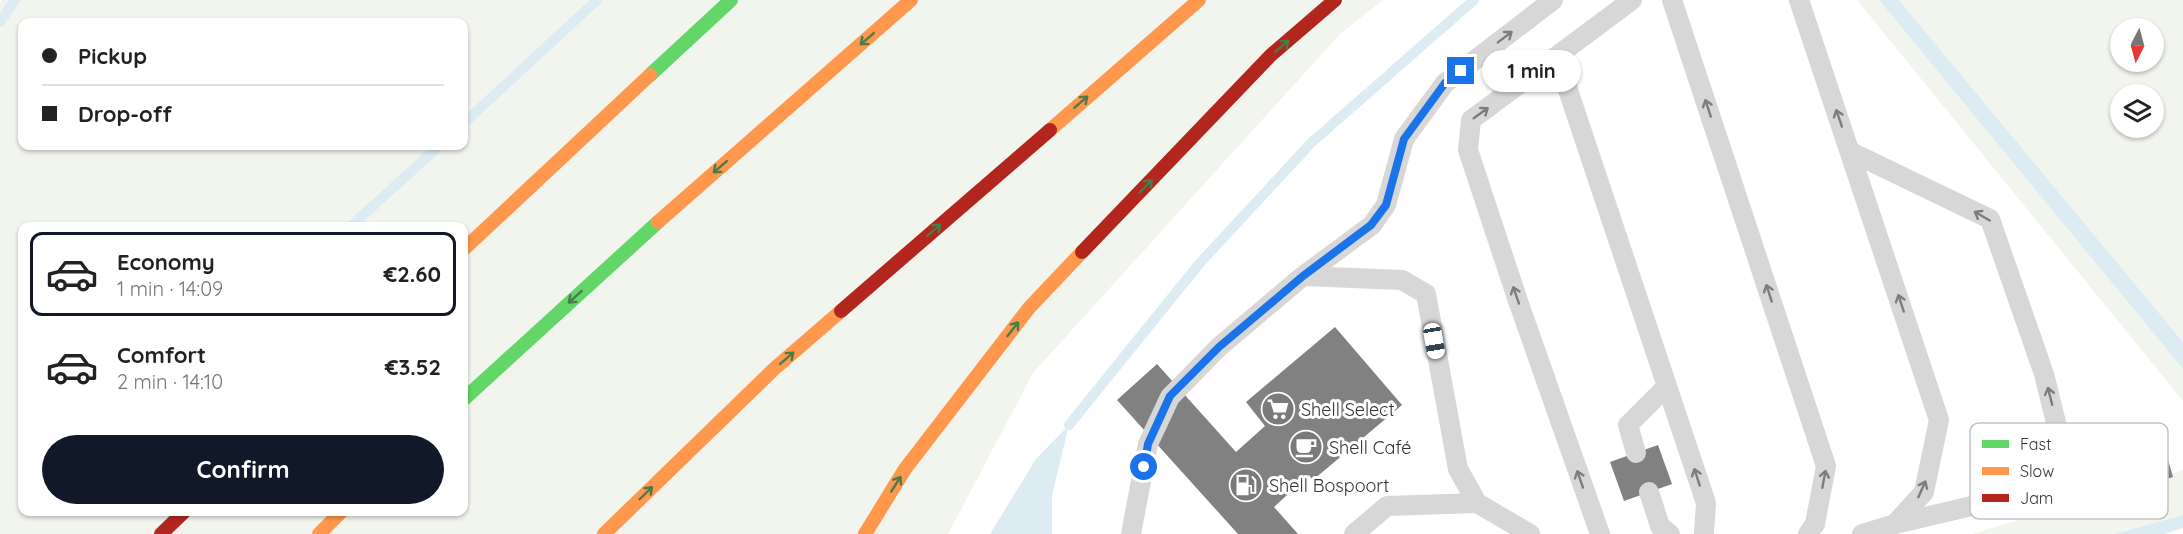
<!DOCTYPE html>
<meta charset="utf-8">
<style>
:root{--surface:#fff;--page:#f2f2f2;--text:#222;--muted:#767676;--line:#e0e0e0;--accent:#111827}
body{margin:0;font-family:Quicksand,sans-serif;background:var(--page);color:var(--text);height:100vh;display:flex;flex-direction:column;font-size:22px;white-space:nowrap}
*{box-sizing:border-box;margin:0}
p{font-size:20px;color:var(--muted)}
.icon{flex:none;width:33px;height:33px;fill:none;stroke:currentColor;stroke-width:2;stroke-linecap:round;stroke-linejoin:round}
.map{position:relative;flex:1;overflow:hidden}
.panel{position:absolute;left:18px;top:222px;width:450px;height:294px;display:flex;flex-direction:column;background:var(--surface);border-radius:12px;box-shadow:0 2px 4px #0004}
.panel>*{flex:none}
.guide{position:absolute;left:18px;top:18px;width:450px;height:132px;border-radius:12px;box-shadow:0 2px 4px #0004;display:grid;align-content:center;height:132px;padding:0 24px;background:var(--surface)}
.needle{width:39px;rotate:186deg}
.buttons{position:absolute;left:2110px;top:18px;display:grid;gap:12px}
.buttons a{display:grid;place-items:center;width:54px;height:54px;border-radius:50%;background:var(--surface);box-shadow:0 2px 4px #0004;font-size:30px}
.end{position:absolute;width:27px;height:27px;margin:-14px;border:8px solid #1a73e8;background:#fff;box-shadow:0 0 0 3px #fff}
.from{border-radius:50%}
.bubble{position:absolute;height:42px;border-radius:21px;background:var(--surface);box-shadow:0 2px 4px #0004;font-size:20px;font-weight:700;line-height:42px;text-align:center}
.car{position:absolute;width:18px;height:36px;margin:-18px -9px;border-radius:8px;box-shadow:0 0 4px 2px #0007;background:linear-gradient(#fff 24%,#345 0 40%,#fff 0 76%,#345 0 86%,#fff 0)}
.guide b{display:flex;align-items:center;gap:21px;height:57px;font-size:22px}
.guide b+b{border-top:2px solid var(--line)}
.guide i{width:15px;height:15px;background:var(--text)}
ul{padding:10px 0 0;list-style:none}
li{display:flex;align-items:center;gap:18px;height:84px;margin:0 12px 9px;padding:0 12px;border:3px solid transparent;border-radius:12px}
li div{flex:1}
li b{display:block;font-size:22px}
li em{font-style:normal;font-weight:700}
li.current{border-color:var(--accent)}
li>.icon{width:54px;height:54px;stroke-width:1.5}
.primary-button{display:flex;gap:12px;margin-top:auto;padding:12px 24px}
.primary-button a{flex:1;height:69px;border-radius:36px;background:var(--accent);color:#fff;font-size:24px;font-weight:700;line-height:69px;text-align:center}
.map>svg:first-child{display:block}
.green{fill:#f1f5ed;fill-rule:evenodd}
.water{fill:#ddebf3}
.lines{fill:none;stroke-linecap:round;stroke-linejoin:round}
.stream{stroke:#ddebf3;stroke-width:10}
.building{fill:#818181}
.lane{stroke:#d7d7d7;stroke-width:20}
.fast{stroke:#63d668;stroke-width:14}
.slow{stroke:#ff974d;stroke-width:14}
.jam{stroke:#b3261e;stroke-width:14}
.oneway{stroke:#7d7d7d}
.oneway2{stroke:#497c4b}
.route{stroke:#1a73e8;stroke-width:8}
.labels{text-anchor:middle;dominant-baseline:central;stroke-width:6;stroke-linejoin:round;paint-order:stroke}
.poi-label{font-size:18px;fill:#333;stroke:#fff;text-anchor:start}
.key{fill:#fff;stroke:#c2c2c2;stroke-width:1.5}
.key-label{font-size:16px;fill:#333}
</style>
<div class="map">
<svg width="2183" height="534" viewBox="0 0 2183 534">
<rect width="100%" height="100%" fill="#fff"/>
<g class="green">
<path d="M2,0H1383L1340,34L1033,373L948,534H0V3ZM22,22H464V146H22ZM22,226H464V512H22Z"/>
<polygon points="1857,0 1879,0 2183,369 2183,401"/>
<path d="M1899,0H2183V342ZM2121,28H2154V62H2121ZM2121,94H2154V128H2121Z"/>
<polygon points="2183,470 2183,515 2114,534 1972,534"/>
</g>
<g class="water">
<polygon points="1879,0 1899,0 2183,342 2183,369"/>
<polygon points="1069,425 1052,495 1052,534 990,534 1036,459"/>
<polygon points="2183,515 2183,528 2164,534 2114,534"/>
</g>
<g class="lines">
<g class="stream">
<polyline points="0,22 15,0"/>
<polyline points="464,123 597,0"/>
<polyline points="351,226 439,146"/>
<polyline points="1069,425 1199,264 1311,143 1474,0"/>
</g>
</g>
<g class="building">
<polygon points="1335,327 1402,405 1313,480 1309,475 1274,507 1298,534 1238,534 1117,400 1157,364 1236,452 1265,426 1246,402"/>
<polygon points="1658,445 1672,484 1624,501 1610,462"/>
<polygon points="2166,453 2173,477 2157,482 2150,457"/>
</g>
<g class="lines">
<g class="lane">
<polyline points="1672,0 1826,466 1815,524 1808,534"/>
<polyline points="1799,0 1939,420 1924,492 1895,524 1862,534"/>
<polyline points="1557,57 1706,503 1704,534"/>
<polyline points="1851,152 1990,219 2044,374 2063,451 2023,494 1895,524"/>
<polyline points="1303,276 1402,280 1426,294 1458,469 1477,503 1530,534"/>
<polyline points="1636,453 1628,425 1667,386"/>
<polyline points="1649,492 1660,526 1670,534"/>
<polyline points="1131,534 1148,444 1170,397 1219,347 1303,276 1372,225 1386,205 1404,139 1445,83 1553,0"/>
<polyline points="1354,534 1387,506 1477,503"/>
<polyline points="1600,534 1518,301 1468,150 1471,120 1632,0"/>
</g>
<g class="fast">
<polyline points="650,75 731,0"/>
<polyline points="464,399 658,222"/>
</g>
<g class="slow">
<polyline points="1050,130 1199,0"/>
<polyline points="658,222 911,0"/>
<polyline points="464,249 650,75"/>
<polyline points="319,534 341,512"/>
<polyline points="604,534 774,369 841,311"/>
<polyline points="865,534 905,469 1029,308 1082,252"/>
</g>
<g class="jam">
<polyline points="1082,252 1271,55 1335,0"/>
<polyline points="841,311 1050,130"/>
<polyline points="161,534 184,512"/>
</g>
</g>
<defs><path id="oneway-shaft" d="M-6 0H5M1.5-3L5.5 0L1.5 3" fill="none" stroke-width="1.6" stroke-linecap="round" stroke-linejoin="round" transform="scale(1.5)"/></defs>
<g class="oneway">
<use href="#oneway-shaft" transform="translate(1505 37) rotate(-37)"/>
<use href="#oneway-shaft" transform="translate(1708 108) rotate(-108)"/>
<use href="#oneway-shaft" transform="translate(1481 113) rotate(-36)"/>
<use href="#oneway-shaft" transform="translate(1839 118) rotate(-109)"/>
<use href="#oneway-shaft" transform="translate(1982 216) rotate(-150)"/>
<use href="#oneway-shaft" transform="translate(1769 293) rotate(-108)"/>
<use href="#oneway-shaft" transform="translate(1516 295) rotate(-109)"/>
<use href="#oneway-shaft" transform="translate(1901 303) rotate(-108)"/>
<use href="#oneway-shaft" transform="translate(2050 396) rotate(-104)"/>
<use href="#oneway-shaft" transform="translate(1697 477) rotate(-108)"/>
<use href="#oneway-shaft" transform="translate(1580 479) rotate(-109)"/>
<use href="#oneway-shaft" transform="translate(1824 479) rotate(-79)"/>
<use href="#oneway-shaft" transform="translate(1922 489) rotate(-66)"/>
</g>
<g class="oneway2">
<use href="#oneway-shaft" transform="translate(867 39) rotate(139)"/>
<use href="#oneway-shaft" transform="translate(1282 46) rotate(-41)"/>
<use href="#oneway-shaft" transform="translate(1081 102) rotate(-41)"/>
<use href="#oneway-shaft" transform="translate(720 167) rotate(139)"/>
<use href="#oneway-shaft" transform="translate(1146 186) rotate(-46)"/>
<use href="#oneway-shaft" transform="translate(934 230) rotate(-41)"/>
<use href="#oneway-shaft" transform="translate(575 297) rotate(138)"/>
<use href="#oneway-shaft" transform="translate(1013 329) rotate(-52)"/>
<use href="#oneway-shaft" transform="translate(787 358) rotate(-41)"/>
<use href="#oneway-shaft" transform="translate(896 484) rotate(-58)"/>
<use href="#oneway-shaft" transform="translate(646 493) rotate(-44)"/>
</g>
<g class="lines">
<polyline class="route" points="1144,467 1148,444 1170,396 1219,347 1303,276 1371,225 1386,205 1404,139 1445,83 1461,71"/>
</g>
<defs>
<symbol id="supermarket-disc" viewBox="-11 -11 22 22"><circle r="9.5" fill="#7a7a7a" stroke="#fff"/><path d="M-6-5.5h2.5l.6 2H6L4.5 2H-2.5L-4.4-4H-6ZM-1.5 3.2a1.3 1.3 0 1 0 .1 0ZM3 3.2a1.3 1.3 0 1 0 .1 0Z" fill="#fff"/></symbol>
<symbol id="cafe-disc" viewBox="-11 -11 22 22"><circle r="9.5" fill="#7a7a7a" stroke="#fff"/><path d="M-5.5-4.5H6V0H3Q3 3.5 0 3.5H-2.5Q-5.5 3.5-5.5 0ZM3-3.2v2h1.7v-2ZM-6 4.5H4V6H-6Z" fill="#fff"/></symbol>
<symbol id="fuel-disc" viewBox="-11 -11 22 22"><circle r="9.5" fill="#7a7a7a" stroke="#fff"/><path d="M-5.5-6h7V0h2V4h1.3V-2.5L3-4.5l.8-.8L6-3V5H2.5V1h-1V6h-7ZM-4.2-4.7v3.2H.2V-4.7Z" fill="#fff"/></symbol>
</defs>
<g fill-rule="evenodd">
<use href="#supermarket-disc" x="1259" y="390" width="38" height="38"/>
<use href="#cafe-disc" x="1287" y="428" width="38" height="38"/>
<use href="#fuel-disc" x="1227" y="466" width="38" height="38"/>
</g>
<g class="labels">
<g class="poi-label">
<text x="1301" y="409">Shell Select</text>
<text x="1329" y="447">Shell Café</text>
<text x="1269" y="485">Shell Bospoort</text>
</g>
</g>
<rect x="1970" y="423" width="198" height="96" rx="9" class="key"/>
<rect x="1982" y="440" width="27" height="8" fill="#63d668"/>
<rect x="1982" y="467" width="27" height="8" fill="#ff974d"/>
<rect x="1982" y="494" width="27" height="8" fill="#b3261e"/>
<g class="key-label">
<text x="2020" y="450">Fast</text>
<text x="2020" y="477">Slow</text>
<text x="2020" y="504">Jam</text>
</g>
</svg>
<div class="buttons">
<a><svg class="needle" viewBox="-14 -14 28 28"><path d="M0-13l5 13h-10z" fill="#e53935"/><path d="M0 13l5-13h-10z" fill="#767676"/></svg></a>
<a><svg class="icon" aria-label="layers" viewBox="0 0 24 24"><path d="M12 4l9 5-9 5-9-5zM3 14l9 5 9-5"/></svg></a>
</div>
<i class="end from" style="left:1144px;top:467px"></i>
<i class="end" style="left:1461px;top:71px"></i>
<div class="bubble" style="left:1482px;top:50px;width:99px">1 min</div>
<i class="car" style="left:1434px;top:341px;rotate:170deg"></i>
<div class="guide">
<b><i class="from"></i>Pickup</b>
<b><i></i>Drop-off</b>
</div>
<section class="panel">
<ul>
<li class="current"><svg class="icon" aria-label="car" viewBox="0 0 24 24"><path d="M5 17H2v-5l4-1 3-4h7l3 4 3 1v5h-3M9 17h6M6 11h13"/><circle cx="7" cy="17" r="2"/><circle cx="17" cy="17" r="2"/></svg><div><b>Economy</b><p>1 min · 14:09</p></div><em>€2.60</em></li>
<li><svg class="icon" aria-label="car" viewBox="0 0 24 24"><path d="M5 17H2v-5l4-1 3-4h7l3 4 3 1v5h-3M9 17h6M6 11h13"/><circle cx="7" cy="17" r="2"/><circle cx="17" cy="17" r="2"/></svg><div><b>Comfort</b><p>2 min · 14:10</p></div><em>€3.52</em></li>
</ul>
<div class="primary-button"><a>Confirm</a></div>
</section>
</div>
